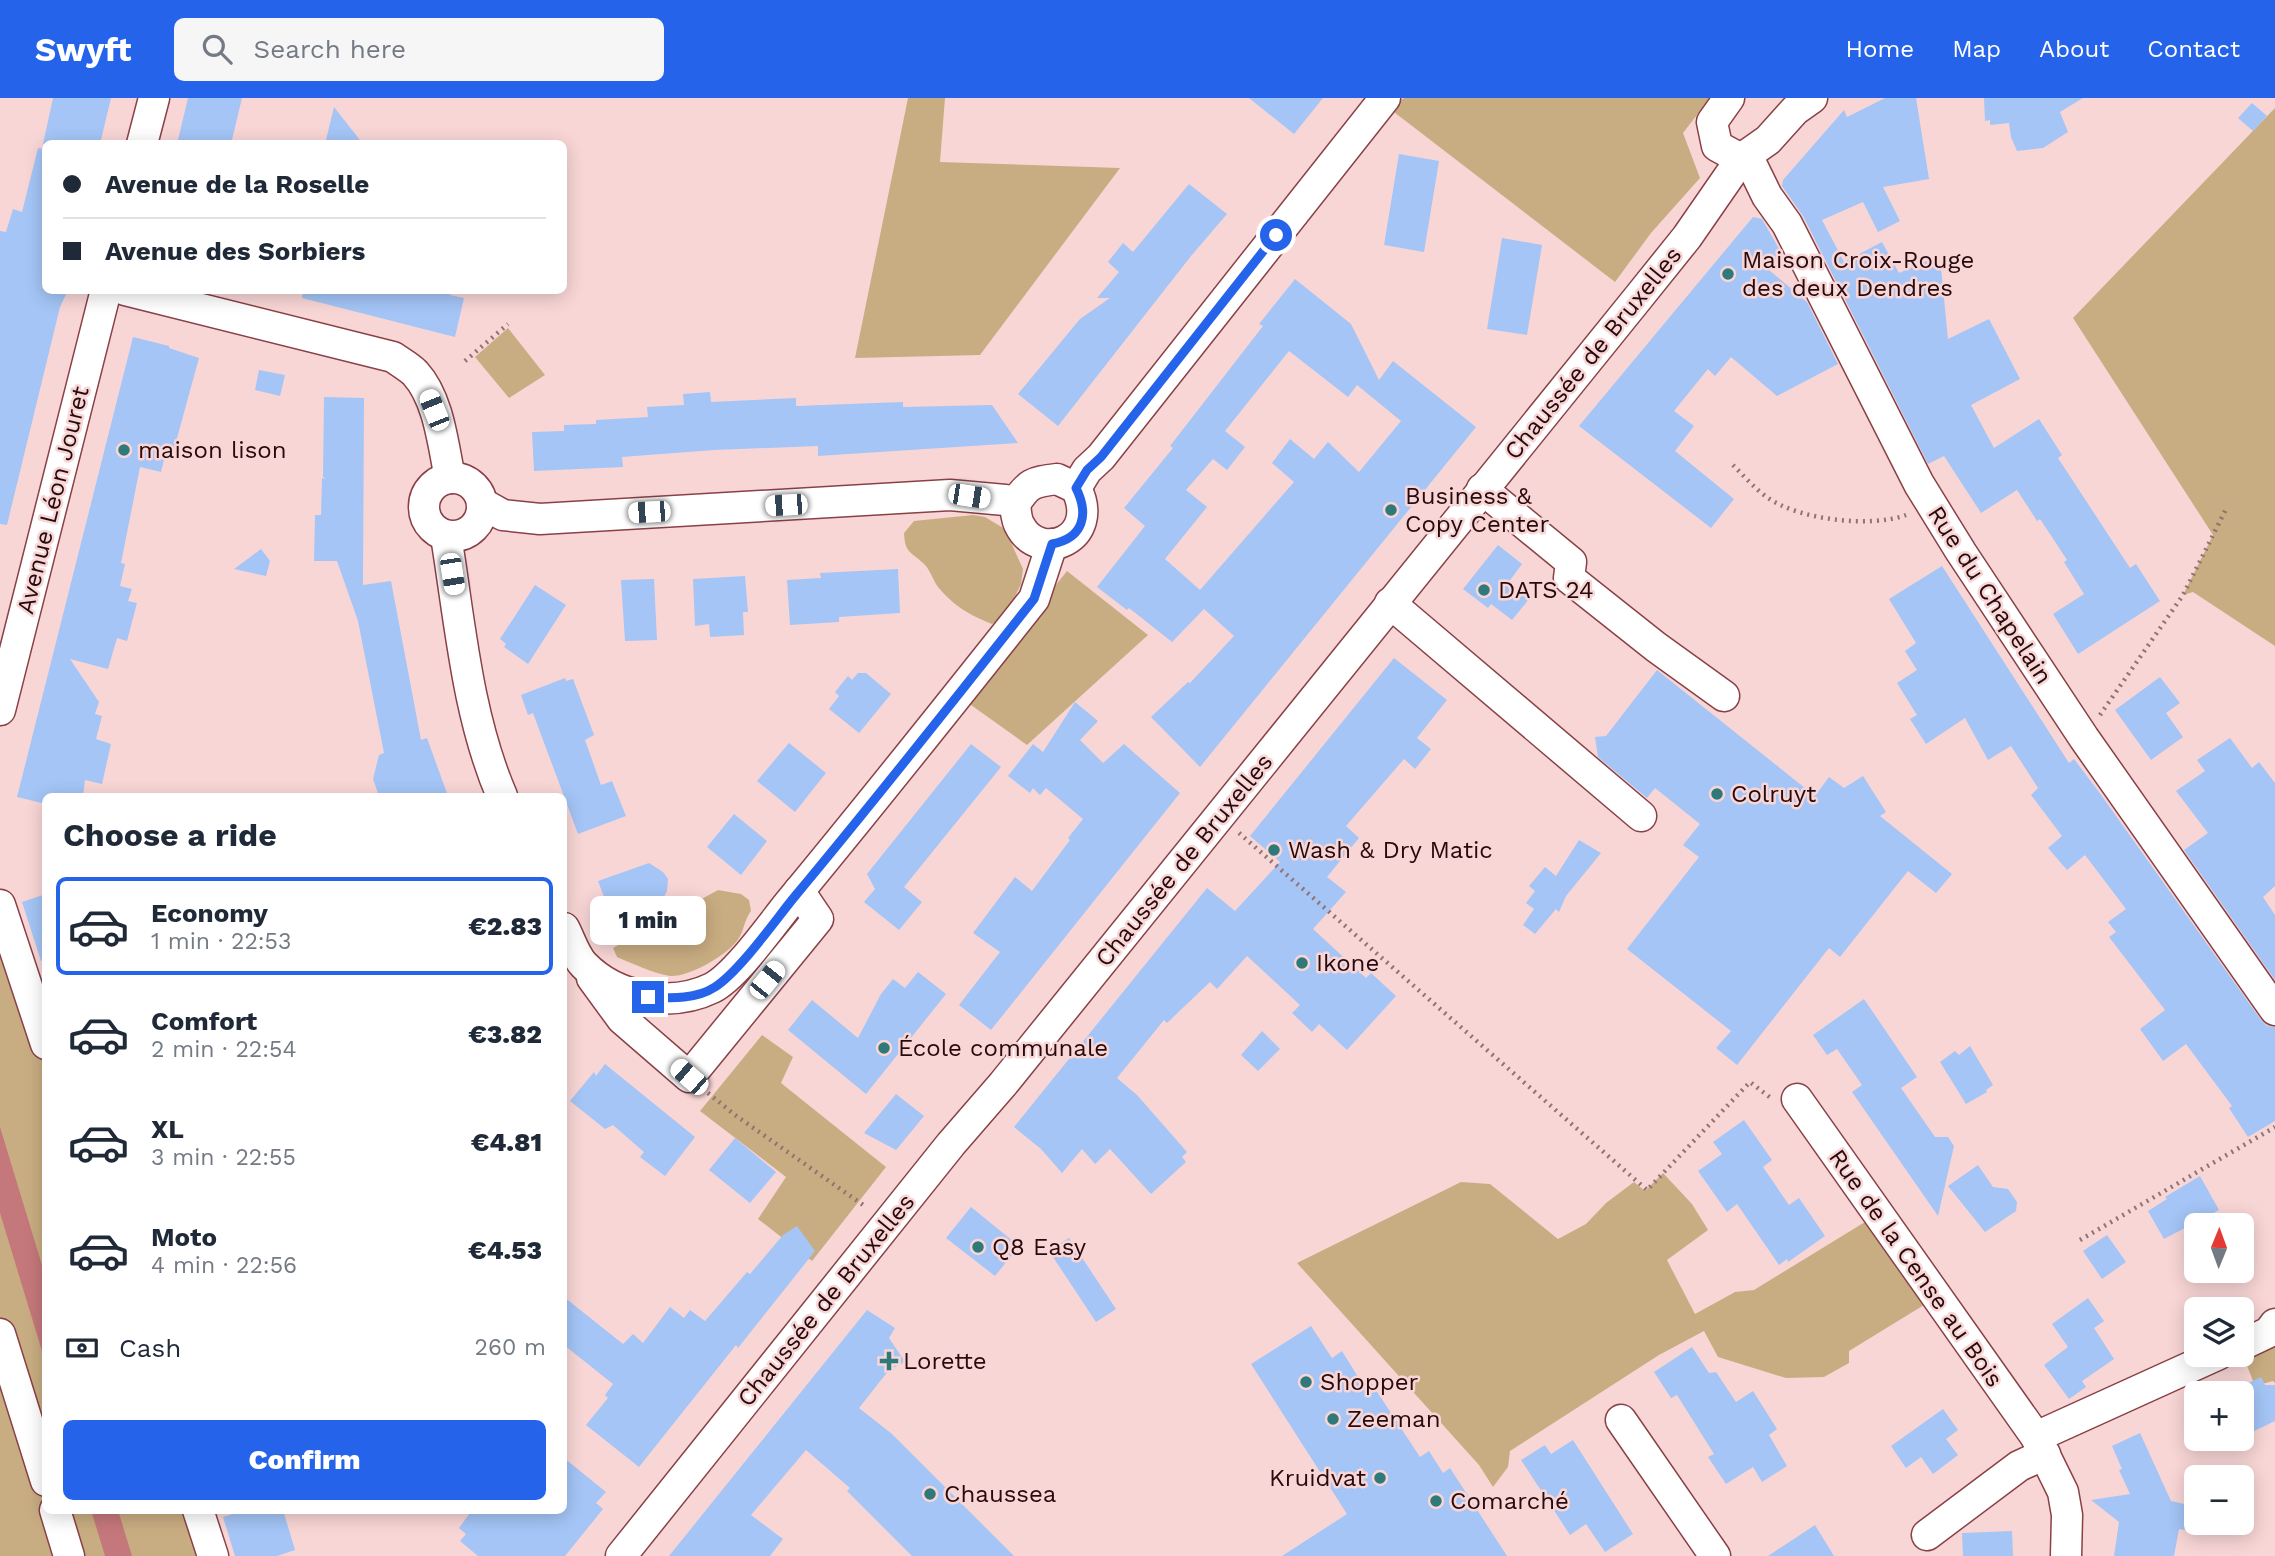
<!DOCTYPE html>
<meta charset="utf-8">
<style>
:root{--surface:#fff;--page:#f6f6f7;--text:#1f2937;--muted:#747a83;--line:#e0e1e3;--accent:#2563eb}
body{margin:0;font-family:"Work Sans",sans-serif;background:var(--page);color:var(--text);height:100vh;display:flex;flex-direction:column;font-size:26px;white-space:nowrap}
*{box-sizing:border-box;margin:0}
p{font-size:23px;color:var(--muted)}
.icon{flex:none;width:38px;height:38px;fill:none;stroke:currentColor;stroke-width:2;stroke-linecap:round;stroke-linejoin:round}
.map{position:relative;flex:1;overflow:hidden}
.sheet{position:absolute;left:42px;top:695px;width:525px;height:721px;display:flex;flex-direction:column;background:var(--surface);border-radius:10px;box-shadow:0 4px 18px #0003}
.sheet>*{flex:none}
.hud{position:absolute;left:42px;top:42px;width:525px;height:154px;border-radius:10px;box-shadow:0 4px 18px #0003;display:grid;align-content:center;height:154px;padding:0 21px;background:var(--surface)}
.needle{width:46px;rotate:1deg}
.tools{position:absolute;left:2184px;top:1115px;display:grid;gap:14px}
.tools a{display:grid;place-items:center;width:70px;height:70px;border-radius:10px;background:var(--surface);box-shadow:0 4px 18px #0003;font-size:35px}
.end{position:absolute;width:32px;height:32px;margin:-16px;border:9px solid #2563eb;background:#fff;box-shadow:0 0 0 4px #fff}
.from{border-radius:50%}
.bubble{position:absolute;height:49px;border-radius:10px;background:var(--surface);box-shadow:0 4px 18px #0003;font-size:23px;font-weight:800;line-height:49px;text-align:center}
.car{position:absolute;width:21px;height:42px;margin:-21px -10px;border-radius:9px;box-shadow:0 0 5px 2px #0007;background:linear-gradient(#fff 24%,#345 0 40%,#fff 0 76%,#345 0 86%,#fff 0)}
.hud b{display:flex;align-items:center;gap:24px;height:66px;font-size:26px}
.hud b+b{border-top:2px solid var(--line)}
.hud i{width:18px;height:18px;background:var(--text)}
ul{padding:0;list-style:none}
li{display:flex;align-items:center;gap:21px;height:98px;margin:0 14px 10px;padding:0 7px;border:4px solid transparent;border-radius:10px}
li div{flex:1}
li b{display:block;font-size:26px}
li em{font-style:normal;font-weight:800}
li.active{border-color:var(--accent)}
li>.icon{width:63px;height:63px;stroke-width:1.5}
h2{padding:0 21px;font-size:32px;line-height:84px}
.pay{display:flex;align-items:center;gap:18px;height:77px;padding:0 21px;font-size:26px}
.pay p{margin-inline-start:auto}
.primary-button{display:flex;gap:14px;margin-top:auto;padding:14px 21px}
.primary-button a{flex:1;height:80px;border-radius:10px;background:var(--accent);color:#fff;font-size:28px;font-weight:800;line-height:80px;text-align:center}
header{display:flex;align-items:center;gap:42px;box-sizing:border-box;height:98px;padding:0 35px;background:var(--accent);color:#fff}
header strong{font-size:33px}
nav{display:flex;gap:38px;margin-inline-start:auto;font-size:24px}
.search{width:490px;height:63px;background:var(--page);display:flex;align-items:center;gap:18px;box-sizing:border-box;padding:0 24px;border-radius:10px;color:var(--muted);font-size:26px}
.map>svg:first-child{display:block}
.green{fill:#c9ad82}
.water{fill:#c5787b}
.building{fill:#a4c5f6;fill-rule:evenodd}
.lines{fill:none;stroke-linecap:round;stroke-linejoin:round}
.minor-casing{stroke:#894146;stroke-width:33}
.path{stroke:#927273;stroke-width:4.5;stroke-dasharray:2 5;stroke-linecap:butt}
.minor{stroke:#fff;stroke-width:30}
.route{stroke:#2563eb;stroke-width:9}
.poi-dot{fill:#30797b;stroke:#f9d6d6;stroke-width:2.5}
.labels{text-anchor:middle;dominant-baseline:central;stroke-width:5;stroke-linejoin:round;paint-order:stroke}
.poi-label{font-size:24px;fill:#270a0d;stroke:#f9d6d6;text-anchor:start}
.street-label{font-size:24px;fill:#270a0d;stroke:#f9d6d6}
</style>
<header>
<strong>Swyft</strong>
<div class="search"><svg class="icon" aria-label="search" viewBox="0 0 24 24"><circle cx="10" cy="10" r="6"/><path d="M15 15l6 6"/></svg>Search here</div>
<nav><a>Home</a><a>Map</a><a>About</a><a>Contact</a></nav>
</header>
<div class="map">
<svg width="2275" height="1458" viewBox="0 0 2275 1458">
<rect width="100%" height="100%" fill="#f9d6d6"/>
<g class="green">
<polygon points="908,0 945,0 940,64 1120,70 980,257 855,260"/>
<polygon points="1404,0 1710,0 1683,35 1700,80 1651,135 1615,184 1390,11"/>
<polygon points="2275,10 2275,548 2193,494 2183,497 2213,437 2073,220"/>
<polygon points="508,230 545,277 509,300 475,259"/>
<path d="M973,417L985,419L1005,431L1023,471L1021,486L1006,517L992,526C969,517 954,508 938,489C933,482 930,471 923,465C910,453 905,455 904,435L914,423Z"/>
<polygon points="1067,473 1148,537 1027,647 964,602"/>
<path d="M718,792L741,796L749,802L751,813C744,822 744,834 737,843C725,858 690,879 670,878C655,876 631,865 617,859L613,850Z"/>
<polygon points="0,807 45,946 46,1412 198,1412 213,1458 0,1458"/>
<polygon points="762,937 793,959 781,985 886,1069 812,1163 758,1121 786,1079 700,1013"/>
<polygon points="1663,1075 1692,1106 1708,1132 1667,1162 1695,1216 1735,1194 1754,1192 1878,1116 1937,1199 1849,1253 1849,1265 1824,1279 1786,1280 1718,1259 1704,1233 1659,1257 1510,1353 1508,1369 1493,1389 1479,1367 1297,1165 1461,1084 1490,1086 1558,1141 1586,1126 1606,1105 1634,1084 1645,1093"/>
<polygon points="2275,1226 2275,1285 2273,1283 2255,1288 2242,1255"/>
</g>
<g class="water">
<polygon points="0,1029 45,1177 45,1263 0,1115"/>
<polygon points="91,1412 118,1412 132,1458 105,1458"/>
</g>
<g class="building">
<polygon points="53,0 111,0 100,46 43,46"/>
<polygon points="188,0 242,0 231,46 177,46"/>
<polygon points="1249,0 1323,0 1294,36"/>
<polygon points="1885,0 1916,0 1929,81 1883,89 1900,123 1878,134 1863,104 1822,122 1844,164 1882,144 1899,175 1936,159 1941,170 1948,241 1989,221 2020,281 1971,307 1994,350 2039,321 2062,357 2058,360 2130,470 2136,466 2160,503 2078,556 2053,516 2084,496 2064,464 2067,462 2052,439 2040,421 2037,423 2017,392 1981,415 1944,358 1928,366 1803,118 1782,88 1783,82 1844,12 1847,19"/>
<polygon points="1984,0 2083,0 2060,14 2068,34 2043,50 2017,53 2011,39 2009,25 1990,27 1990,22 1985,23"/>
<polygon points="2252,5 2267,18 2253,33 2238,20"/>
<polygon points="334,9 363,46 325,46"/>
<polygon points="38,50 46,51 46,192 68,192 60,209 7,427 0,426 0,133 6,134 13,111 22,114"/>
<polygon points="1399,56 1439,63 1424,154 1384,147"/>
<polygon points="1189,86 1227,116 1191,158 1058,328 1018,296 1080,221 1110,200 1097,200 1119,174 1108,164 1123,145 1133,154"/>
<polygon points="1753,119 1762,121 1782,156 1769,172 1807,204 1838,266 1777,298 1731,259 1715,278 1708,271 1674,313 1694,328 1675,353 1734,401 1711,430 1579,328"/>
<polygon points="1502,140 1542,147 1527,237 1487,231"/>
<path d="M1295,181L1351,226L1379,282L1393,263L1476,329L1200,669L1151,619L1188,584L1190,585L1234,538L1204,511L1172,544L1129,510L1127,512L1097,489L1145,428L1124,410L1173,350L1170,348L1263,228L1259,226ZM1289,253L1348,299L1357,287L1401,323L1359,374L1328,344L1314,361L1290,341L1272,365L1294,384L1200,492L1165,461L1207,409L1186,392L1213,361L1227,372L1245,349L1225,333Z"/>
<polygon points="303,192 451,192 450,197 464,200 455,239 302,200"/>
<polygon points="133,239 169,248 169,250 199,260 174,351 167,349 161,374 140,369 121,465 125,466 120,488 132,491 128,503 137,505 127,543 117,540 108,571 70,561 99,604 95,616 102,618 96,641 111,646 102,686 85,682 83,698 46,698 46,706 17,699"/>
<polygon points="259,272 285,277 280,298 255,292"/>
<polygon points="710,294 711,304 796,300 796,308 903,304 903,309 992,307 1018,345 818,358 818,348 714,352 622,359 623,369 534,373 532,334 564,333 564,327 596,326 596,322 648,319 647,309 684,307 683,296"/>
<polygon points="324,299 364,300 363,487 391,483 421,642 427,640 448,698 379,698 373,681 379,657 384,655 358,523 337,463 314,463 315,417 321,417 322,380 326,381 323,379"/>
<polygon points="1498,447 1522,466 1508,485 1529,501 1512,522 1491,506 1488,510 1463,491"/>
<polygon points="261,451 270,463 266,478 234,471"/>
<polygon points="1942,468 2069,665 2074,661 2099,694 2261,922 2267,928 2275,929 2275,1023 2248,1039 2229,1010 2232,1008 2186,946 2163,963 2140,931 2165,912 2109,839 2116,834 2108,824 2126,811 2085,757 2067,772 2048,750 2062,738 2031,697 2038,690 2011,648 1988,662 1965,620 1926,646 1910,621 1917,617 1897,585 1917,572 1905,553 1916,545 1889,501"/>
<polygon points="898,471 900,515 839,519 839,524 790,527 787,482 821,480 820,475"/>
<polygon points="745,478 748,514 743,514 744,537 710,539 709,526 695,528 693,481"/>
<polygon points="654,481 657,542 625,543 621,482"/>
<polygon points="535,487 566,507 528,566 504,549 506,546 500,541"/>
<polygon points="1394,560 1447,602 1417,640 1431,651 1415,671 1404,661 1346,728 1359,740 1327,779 1346,794 1313,831 1366,880 1371,875 1396,898 1347,952 1319,926 1312,934 1292,915 1300,907 1247,858 1217,891 1210,884 1167,925 1164,922 1117,980 1137,997 1187,1054 1182,1059 1186,1064 1151,1096 1110,1051 1095,1066 1082,1051 1062,1075 1041,1051 1014,1029 1207,790 1235,813 1280,764 1250,738"/>
<polygon points="1657,572 1815,698 1829,679 1844,690 1863,678 1886,714 1880,718 1952,776 1936,795 1908,773 1840,859 1829,850 1737,967 1716,950 1731,933 1627,851 1699,759 1683,747 1700,726 1655,690 1647,700 1598,659 1595,639 1606,638"/>
<polygon points="858,575 866,575 891,596 859,635 829,611 839,598 835,594 848,578 852,582"/>
<polygon points="2160,579 2180,605 2166,615 2183,639 2151,662 2115,612"/>
<polygon points="565,580 566,583 573,581 594,637 585,642 601,687 612,683 626,718 578,736 533,615 528,617 521,597"/>
<polygon points="1075,604 1098,623 1080,642 1103,665 1124,646 1180,695 991,932 959,907 1000,854 973,835 1015,779 1032,793 1070,742 1068,740 1083,721 1046,690 1040,697 1033,690 1030,695 1008,678 1033,646 1043,654"/>
<polygon points="2230,640 2252,670 2259,664 2275,685 2275,788 2263,799 2275,817 2275,882 2184,752 2208,735 2176,693 2205,673 2197,662"/>
<polygon points="789,645 826,675 795,714 757,683"/>
<polygon points="971,646 1001,669 904,789 922,804 899,832 864,804 875,791 867,776"/>
<polygon points="734,716 767,743 741,777 707,749"/>
<polygon points="1579,742 1601,755 1566,798 1559,814 1556,811 1535,836 1523,827 1534,811 1526,805 1535,793 1529,788 1545,769 1556,778"/>
<polygon points="649,765 663,774 668,781 667,793 661,804 625,816 619,799 606,804 598,783"/>
<polygon points="46,796 46,862 41,863 22,804"/>
<polygon points="918,874 946,896 866,996 788,932 812,902 858,940 881,896 893,881 905,890"/>
<polygon points="1864,901 1917,979 1901,990 1935,1039 1948,1039 1954,1048 1938,1118 1852,994 1862,987 1837,951 1827,957 1813,937"/>
<polygon points="1262,933 1280,951 1258,973 1241,957"/>
<polygon points="1970,948 1993,987 1986,992 1987,994 1966,1006 1940,964 1955,953 1959,957"/>
<polygon points="605,966 695,1039 665,1078 640,1059 644,1054 613,1027 605,1031 570,1003 594,974 596,978"/>
<polygon points="896,996 924,1018 896,1052 864,1035"/>
<polygon points="1744,1022 1772,1062 1763,1069 1789,1107 1799,1100 1825,1138 1788,1164 1787,1161 1779,1167 1737,1106 1727,1114 1698,1073 1722,1056 1713,1044"/>
<polygon points="735,1040 776,1074 750,1105 709,1072"/>
<polygon points="1978,1067 1993,1089 2008,1091 2017,1104 2016,1113 1985,1134 1948,1088"/>
<polygon points="2200,1078 2219,1112 2164,1141 2148,1113 2167,1101 2165,1099"/>
<polygon points="971,1109 1019,1148 995,1178 946,1140"/>
<polygon points="797,1128 815,1153 738,1250 736,1247 639,1369 586,1327 608,1300 605,1297 613,1286 564,1247 564,1199 623,1246 633,1236 643,1245 670,1209 684,1220 690,1212 705,1223 747,1174 750,1176 783,1137"/>
<polygon points="2107,1137 2126,1164 2102,1181 2083,1153"/>
<polygon points="1069,1140 1116,1211 1096,1224 1049,1153"/>
<polygon points="2088,1200 2104,1223 2094,1230 2114,1261 2082,1283 2086,1289 2069,1301 2044,1267 2068,1249 2052,1226"/>
<polygon points="867,1212 895,1230 889,1240 905,1264 889,1272 859,1310 892,1336 1014,1458 912,1458 847,1393 850,1390 806,1352 751,1417 783,1441 770,1458 669,1458"/>
<polygon points="1311,1228 1332,1260 1342,1253 1363,1287 1370,1283 1420,1359 1429,1353 1443,1375 1450,1370 1507,1458 1282,1458 1347,1416 1251,1266"/>
<polygon points="1692,1249 1709,1275 1716,1274 1736,1304 1753,1293 1777,1331 1769,1337 1787,1368 1762,1384 1753,1369 1726,1386 1708,1359 1714,1356 1677,1297 1671,1300 1654,1274"/>
<polygon points="2261,1279 2265,1287 2275,1287 2275,1323 2242,1339 2242,1288"/>
<polygon points="1943,1311 1958,1332 1946,1341 1958,1357 1933,1376 1921,1359 1906,1370 1891,1348"/>
<polygon points="2140,1335 2171,1403 2189,1407 2185,1432 2179,1431 2174,1458 2114,1458 2119,1424 2091,1402 2130,1396 2119,1372 2122,1371 2112,1348"/>
<polygon points="1573,1342 1633,1436 1605,1454 1586,1426 1570,1437 1521,1362 1545,1347 1551,1356"/>
<polygon points="564,1360 606,1394 596,1405 603,1411 565,1458 478,1458 460,1443 466,1436 459,1430 472,1412 564,1412"/>
<polygon points="246,1412 283,1412 295,1452 277,1458 235,1458 223,1419"/>
<polygon points="1815,1427 1834,1458 1768,1458"/>
<polygon points="2012,1433 2013,1458 1963,1458 1962,1435"/>
</g>
<g class="lines">
<defs>
<g id="minor">
<polyline points="1729,0 1712,24 1717,48 1741,61"/>
<polyline points="142,46 154,0"/>
<polyline points="1747,57 1767,98 1787,126 1919,386 1961,454 2084,640 2275,912"/>
<path d="M125,192L393,259C400,264 409,269 415,275C439,301 443,347 450,380"/>
<circle cx="453" cy="409" r="29"/>
<path d="M1057,381L1076,390C1102,441 1040,466 1020,428C1016,422 1016,413 1015,406C1028,385 1033,384 1057,381Z"/>
<polyline points="1076,390 1087,372 1101,359 1385,0"/>
<polyline points="1482,391 1571,464 1569,480 1656,549 1724,598"/>
<polyline points="483,406 503,417 540,421 950,397 1005,402 1015,406"/>
<path d="M446,438C460,524 467,617 502,698"/>
<polyline points="1390,505 1641,718"/>
<polyline points="0,612 106,192"/>
<polyline points="0,807 46,946"/>
<path d="M564,830C570,841 575,858 584,867C616,900 671,910 712,890C736,878 772,826 790,804C873,704 953,603 1034,501L1052,446"/>
<polyline points="592,880 622,921 689,979 818,821 799,793"/>
<polyline points="1797,1001 2036,1339"/>
<polyline points="0,1236 46,1383"/>
<polyline points="2242,1247 2269,1234 2275,1226"/>
<polyline points="1621,1322 1715,1458"/>
<polyline points="55,1412 69,1458"/>
<polyline points="198,1412 213,1458"/>
<polyline points="1927,1437 2019,1368 2045,1356"/>
<polyline points="621,1458 951,1046 1003,986 1638,200 1687,139 1741,61 1768,42 1795,12 1812,0"/>
<polyline points="2066,1458 2067,1417 2063,1394 2036,1339 2219,1256"/>
</g>
</defs>
<use href="#minor" class="minor-casing"/>
<g class="path">
<polyline points="465,263 508,226"/>
<path d="M1733,367C1744,378 1755,391 1768,400C1800,422 1871,430 1906,417"/>
<polyline points="2100,617 2183,497 2227,409"/>
<polyline points="1239,735 1647,1092 1750,984 1772,1001"/>
<polyline points="708,995 735,1017 866,1109"/>
<polyline points="2080,1142 2275,1029"/>
</g>
<use href="#minor" class="minor"/>
</g>
<g class="lines">
<path class="route" d="M648,899C670,900 695,902 715,889C740,873 776,821 796,797C877,700 956,600 1034,501L1052,446C1084,440 1089,416 1076,390L1087,372L1101,359L1276,137"/>
</g>
<g class="poi-dot">
<circle cx="1728" cy="176" r="7"/>
<circle cx="124" cy="352" r="7"/>
<circle cx="1391" cy="412" r="7"/>
<circle cx="1484" cy="492" r="7"/>
<circle cx="1717" cy="696" r="7"/>
<circle cx="1274" cy="752" r="7"/>
<circle cx="1302" cy="865" r="7"/>
<circle cx="884" cy="950" r="7"/>
<circle cx="978" cy="1149" r="7"/>
<path d="M885.5 1252.5h7v7h7v7h-7v7h-7v-7h-7v-7h7z"/>
<circle cx="1306" cy="1284" r="7"/>
<circle cx="1333" cy="1321" r="7"/>
<circle cx="1380" cy="1380" r="7"/>
<circle cx="930" cy="1396" r="7"/>
<circle cx="1436" cy="1403" r="7"/>
</g>
<g class="labels">
<g class="poi-label">
<text x="1742" y="162">Maison Croix-Rouge<tspan x="1742" dy="28">des deux Dendres</tspan></text>
<text x="138" y="352">maison lison</text>
<text x="1405" y="398">Business &amp;<tspan x="1405" dy="28">Copy Center</tspan></text>
<text x="1498" y="492">DATS 24</text>
<text x="1731" y="696">Colruyt</text>
<text x="1288" y="752">Wash &amp; Dry Matic</text>
<text x="1316" y="865">Ikone</text>
<text x="898" y="950">École communale</text>
<text x="992" y="1149">Q8 Easy</text>
<text x="903" y="1263">Lorette</text>
<text x="1320" y="1284">Shopper</text>
<text x="1347" y="1321">Zeeman</text>
<text x="1366" y="1380" text-anchor="end">Kruidvat</text>
<text x="944" y="1396">Chaussea</text>
<text x="1450" y="1403">Comarché</text>
</g>
<g class="street-label">
<text transform="translate(1593 255) rotate(-51)">Chaussée de Bruxelles</text>
<text transform="translate(53 402) rotate(-76)">Avenue Léon Jouret</text>
<text transform="translate(1990 497) rotate(57)">Rue du Chapelain</text>
<text transform="translate(1184 762) rotate(-51)">Chaussée de Bruxelles</text>
<text transform="translate(1916 1170) rotate(55)">Rue de la Cense au Bois</text>
<text transform="translate(826 1202) rotate(-51)">Chaussée de Bruxelles</text>
</g>
</g>
</svg>
<div class="tools">
<a><svg class="needle" viewBox="-14 -14 28 28"><path d="M0-13l5 13h-10z" fill="#e53935"/><path d="M0 13l5-13h-10z" fill="#747a83"/></svg></a>
<a><svg class="icon" aria-label="layers" viewBox="0 0 24 24"><path d="M12 4l9 5-9 5-9-5zM3 14l9 5 9-5"/></svg></a>
<a>+</a>
<a>−</a>
</div>
<i class="end from" style="left:1276px;top:137px"></i>
<i class="end" style="left:648px;top:899px"></i>
<div class="bubble" style="left:590px;top:798px;width:116px">1 min</div>
<i class="car" style="left:434px;top:312px;rotate:338deg"></i>
<i class="car" style="left:969px;top:398px;rotate:99deg"></i>
<i class="car" style="left:786px;top:407px;rotate:267deg"></i>
<i class="car" style="left:649px;top:414px;rotate:267deg"></i>
<i class="car" style="left:452px;top:476px;rotate:171deg"></i>
<i class="car" style="left:767px;top:882px;rotate:39deg"></i>
<i class="car" style="left:689px;top:979px;rotate:311deg"></i>
<div class="hud">
<b><i class="from"></i>Avenue de la Roselle</b>
<b><i></i>Avenue des Sorbiers</b>
</div>
<section class="sheet">
<h2>Choose a ride</h2>
<ul>
<li class="active"><svg class="icon" aria-label="car" viewBox="0 0 24 24"><path d="M5 17H2v-5l4-1 3-4h7l3 4 3 1v5h-3M9 17h6M6 11h13"/><circle cx="7" cy="17" r="2"/><circle cx="17" cy="17" r="2"/></svg><div><b>Economy</b><p>1 min · 22:53</p></div><em>€2.83</em></li>
<li><svg class="icon" aria-label="car" viewBox="0 0 24 24"><path d="M5 17H2v-5l4-1 3-4h7l3 4 3 1v5h-3M9 17h6M6 11h13"/><circle cx="7" cy="17" r="2"/><circle cx="17" cy="17" r="2"/></svg><div><b>Comfort</b><p>2 min · 22:54</p></div><em>€3.82</em></li>
<li><svg class="icon" aria-label="car" viewBox="0 0 24 24"><path d="M5 17H2v-5l4-1 3-4h7l3 4 3 1v5h-3M9 17h6M6 11h13"/><circle cx="7" cy="17" r="2"/><circle cx="17" cy="17" r="2"/></svg><div><b>XL</b><p>3 min · 22:55</p></div><em>€4.81</em></li>
<li><svg class="icon" aria-label="car" viewBox="0 0 24 24"><path d="M5 17H2v-5l4-1 3-4h7l3 4 3 1v5h-3M9 17h6M6 11h13"/><circle cx="7" cy="17" r="2"/><circle cx="17" cy="17" r="2"/></svg><div><b>Moto</b><p>4 min · 22:56</p></div><em>€4.53</em></li>
</ul>
<div class="pay"><svg class="icon" aria-label="cash" viewBox="0 0 24 24"><path d="M3 7h18v10H3z"/><circle cx="12" cy="12" r="2"/></svg>Cash<p>260 m</p></div>
<div class="primary-button"><a>Confirm</a></div>
</section>
</div>
